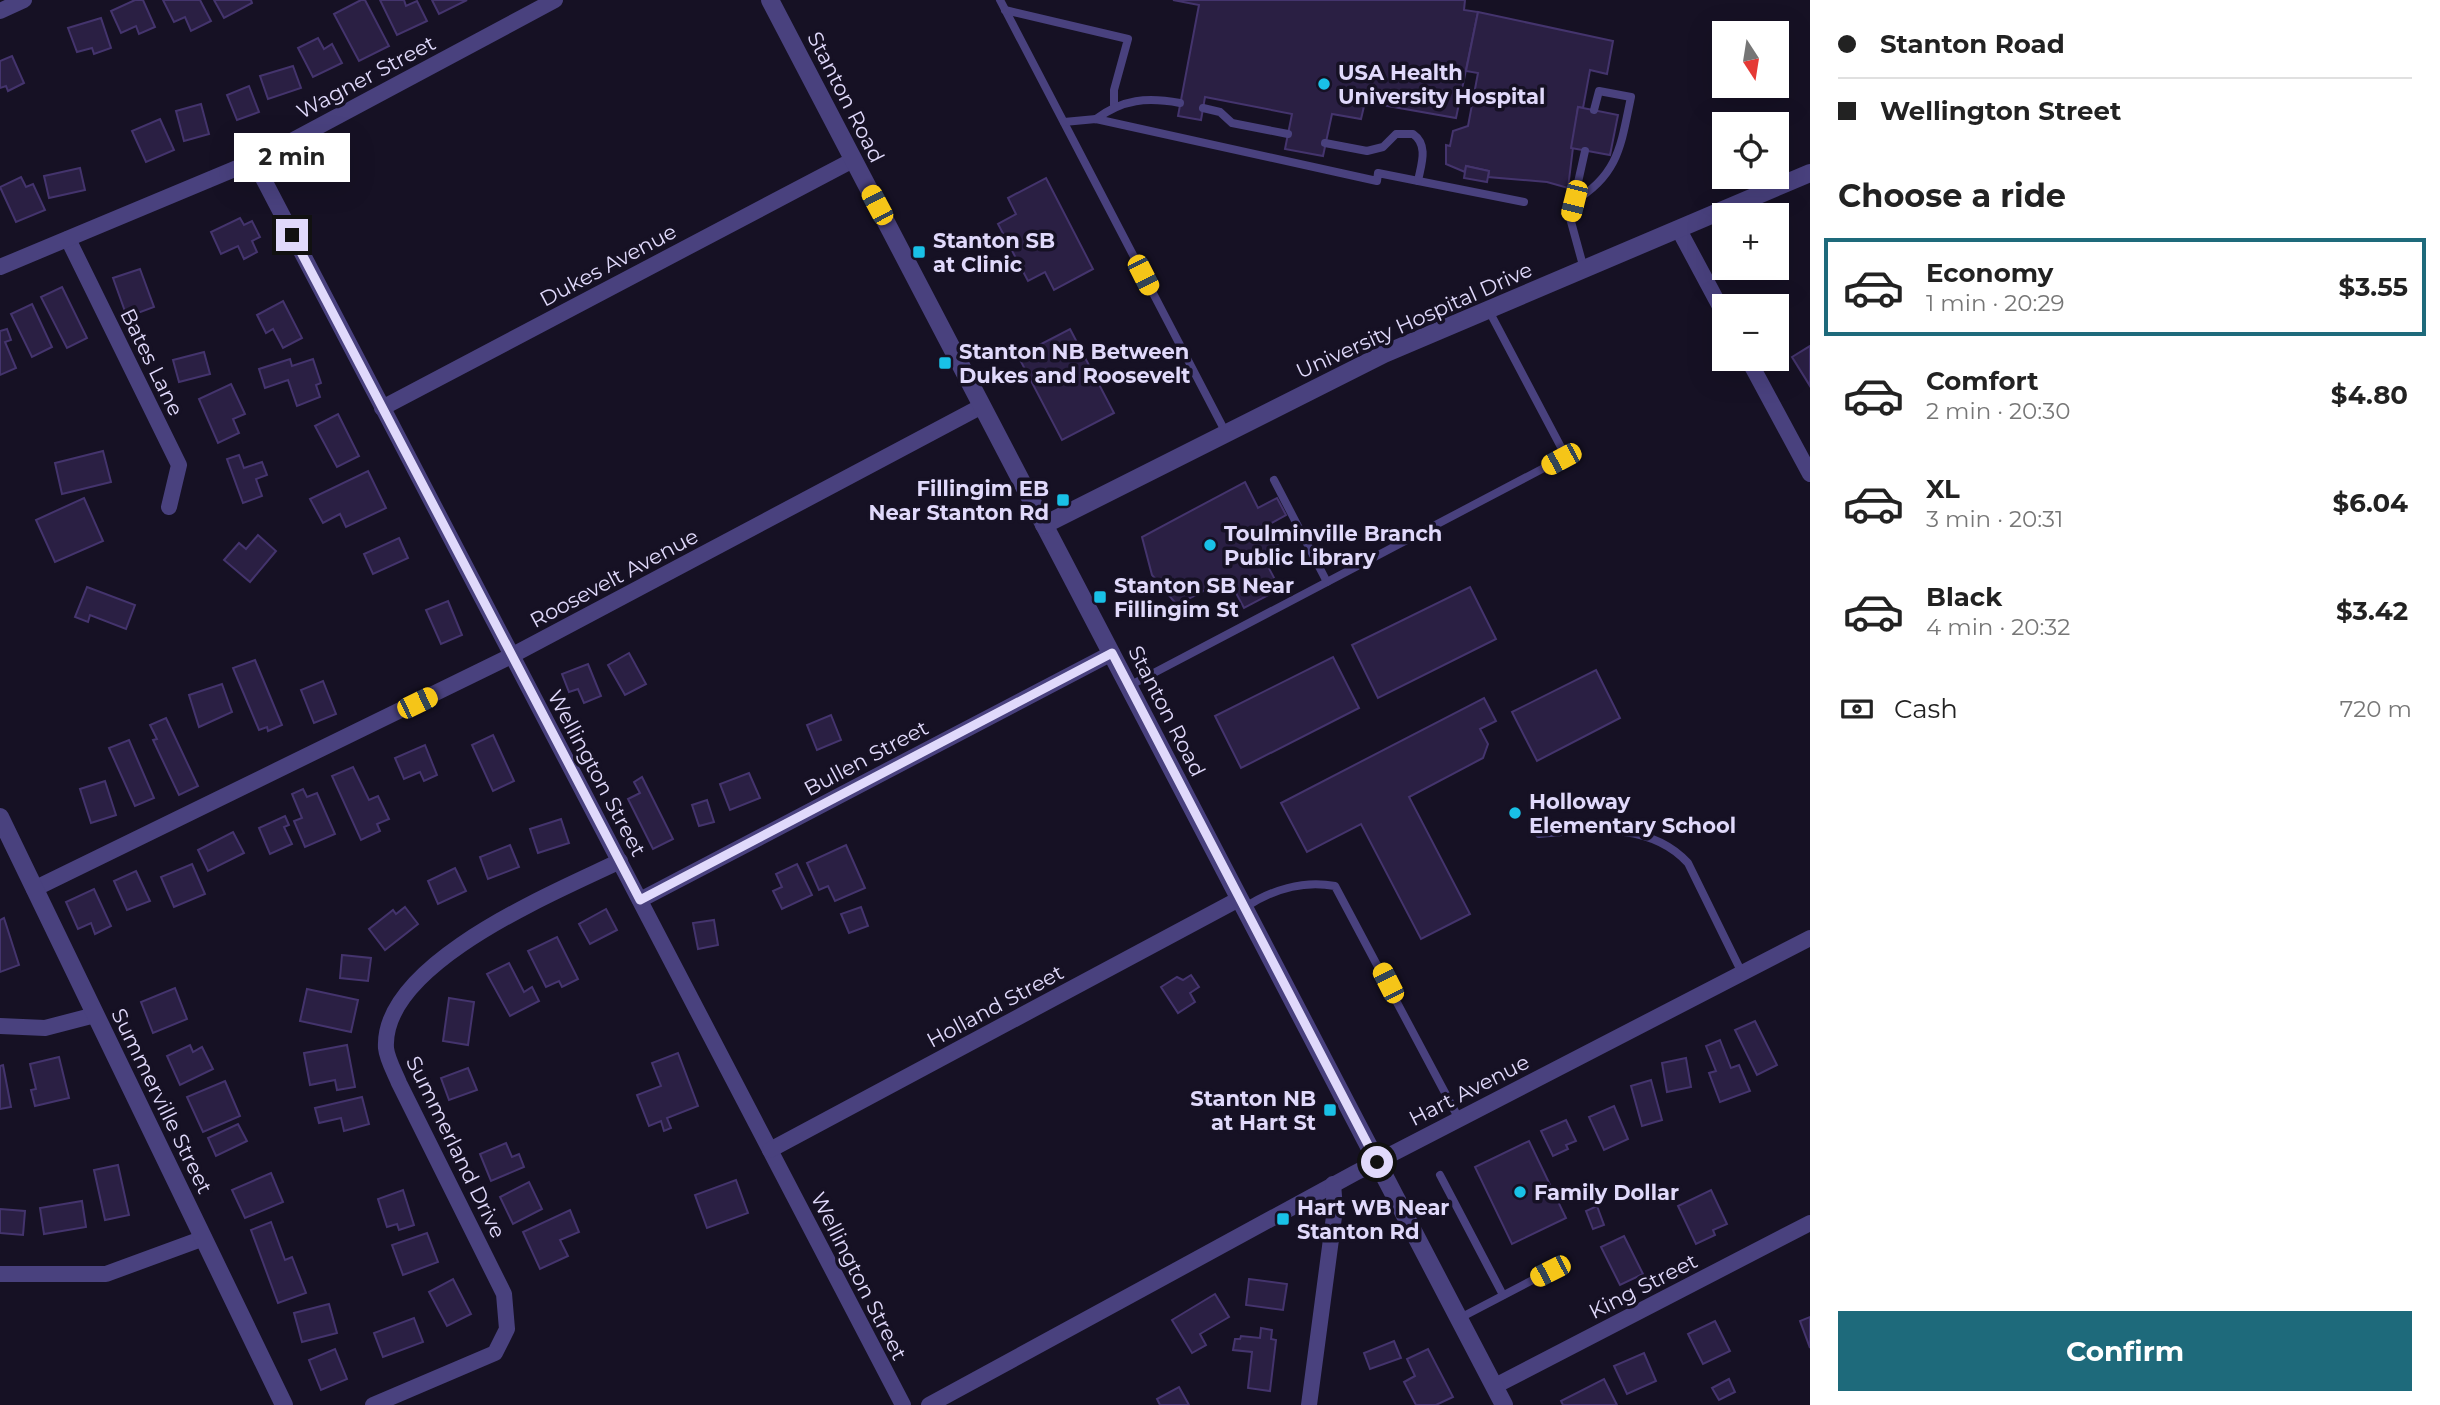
<!DOCTYPE html>
<meta charset="utf-8">
<style>
:root{--surface:#fff;--page:#f6f6f6;--text:#222;--muted:#767676;--line:#e0e0e0;--accent:#1e6a7b}
body{margin:0;font-family:Montserrat,sans-serif;background:var(--page);color:var(--text);height:100vh;display:flex;flex-direction:column;font-size:26px;white-space:nowrap}
*{box-sizing:border-box;margin:0}
p{font-size:23px;color:var(--muted)}
.icon{flex:none;width:38px;height:38px;fill:none;stroke:currentColor;stroke-width:2;stroke-linecap:round;stroke-linejoin:round}
.map{position:relative;flex:1;overflow:hidden}
.sheet{display:flex;flex-direction:column;background:var(--surface);width:630px}
.sheet>*{flex:none}
.top-card{display:grid;align-content:center;height:154px;padding:0 28px;background:var(--surface)}
.needle{width:46px;rotate:168deg}
.controls{position:absolute;left:1712px;top:21px;display:grid;gap:14px}
.controls a{display:grid;place-items:center;width:77px;height:77px;border-radius:0px;background:var(--surface);box-shadow:0 7px 28px #0002;font-size:35px}
.end{position:absolute;width:32px;height:32px;margin:-16px;border:9px solid #e0d9fb;background:#111;box-shadow:0 0 0 4px #111}
.from{border-radius:50%}
.bubble{position:absolute;height:49px;border-radius:0px;background:var(--surface);box-shadow:0 7px 28px #0002;font-size:23px;font-weight:700;line-height:49px;text-align:center}
.car{position:absolute;width:21px;height:42px;margin:-21px -10px;border-radius:9px;box-shadow:0 0 5px 2px #0007;background:linear-gradient(#f5c518 24%,#345 0 40%,#f5c518 0 76%,#345 0 86%,#f5c518 0)}
.top-card b{display:flex;align-items:center;gap:24px;height:66px;font-size:26px}
.top-card b+b{border-top:2px solid var(--line)}
.top-card i{width:18px;height:18px;background:var(--text)}
ul{padding:0;list-style:none}
li{display:flex;align-items:center;gap:21px;height:98px;margin:0 14px 10px;padding:0 14px;border:4px solid transparent;border-radius:0px}
li div{flex:1}
li b{display:block;font-size:26px}
li em{font-style:normal;font-weight:700}
li.selected{border-color:var(--accent)}
li>.icon{width:63px;height:63px;stroke-width:1.5}
h2{padding:0 28px;font-size:32px;line-height:84px}
.pay{display:flex;align-items:center;gap:18px;height:77px;padding:0 28px;font-size:26px}
.pay p{margin-inline-start:auto}
.button{display:flex;gap:14px;margin-top:auto;padding:14px 28px}
.button a{flex:1;height:80px;border-radius:0px;background:var(--accent);color:#fff;font-size:28px;font-weight:700;line-height:80px;text-align:center}
main{display:flex;flex:1;min-height:0}
.map>svg:first-child{display:block}
.building{fill:#2a1f43;stroke:#44346d;stroke-width:2}
.lines{fill:none;stroke-linecap:round;stroke-linejoin:round}
.service{stroke:#49417e;stroke-width:8}
.minor{stroke:#49417e;stroke-width:16}
.tertiary{stroke:#49417e;stroke-width:18}
.route{stroke:#e0d9fb;stroke-width:9}
.poi-dot{fill:#19c1e7;stroke:#161124;stroke-width:2.5}
.labels{text-anchor:middle;dominant-baseline:central;stroke-width:7;stroke-linejoin:round;paint-order:stroke}
.poi-label{font-size:21px;font-weight:bold;fill:#e0d9fb;stroke:#161124;text-anchor:start}
.street-label{font-size:21px;fill:#e0d9fb;stroke:#161124}
</style>
<main>
<div class="map">
<svg width="1810" height="1405" viewBox="0 0 1810 1405">
<rect width="100%" height="100%" fill="#161124"/>
<g class="building">
<polygon points="135,0 143,0 155,27 139,34 136,26 121,33 111,11"/>
<polygon points="163,0 200,0 211,21 191,31 185,17 174,22"/>
<polygon points="214,0 251,0 252,3 224,18"/>
<polygon points="361,0 365,0 389,46 359,61 334,14"/>
<polygon points="380,0 404,0 406,6 417,1 427,21 397,35"/>
<polygon points="432,0 467,0 439,14"/>
<polygon points="1173,0 1465,0 1464,10 1478,12 1456,118 1365,102 1361,119 1332,114 1323,156 1285,149 1292,114 1205,97 1201,120 1178,116 1199,5"/>
<polygon points="1478,12 1613,41 1607,74 1590,70 1583,108 1578,107 1568,188 1547,182 1488,177 1489,171 1466,166 1465,172 1446,164 1446,145 1450,146 1453,131 1468,126 1478,73 1466,71"/>
<polygon points="101,18 111,48 94,54 92,48 77,52 68,28"/>
<polygon points="318,38 324,49 332,44 342,63 313,77 298,48"/>
<polygon points="12,56 24,83 8,91 6,86 0,88 0,61"/>
<polygon points="293,66 301,88 268,99 260,76"/>
<polygon points="249,86 259,112 237,120 227,95"/>
<polygon points="201,104 209,134 184,141 176,111"/>
<polygon points="1578,107 1618,115 1610,155 1571,148"/>
<polygon points="160,119 174,150 146,162 132,131"/>
<polygon points="1466,166 1489,171 1487,182 1464,178"/>
<polygon points="80,168 85,190 49,198 44,176"/>
<polygon points="21,177 26,187 33,184 45,210 16,222 0,187"/>
<polygon points="1046,178 1093,269 1054,290 1045,272 1028,281 998,224 1016,214 1008,198"/>
<polygon points="240,218 244,225 252,221 260,237 252,241 257,252 244,259 238,246 221,254 211,232"/>
<polygon points="140,269 154,307 127,317 113,278"/>
<polygon points="62,287 87,338 67,348 41,297"/>
<polygon points="283,301 302,338 283,348 273,329 266,333 257,315"/>
<polygon points="32,304 52,347 32,357 11,314"/>
<polygon points="7,329 11,340 5,342 16,368 0,375 0,331"/>
<polygon points="1070,329 1114,413 1062,440 1018,356"/>
<polygon points="1810,346 1810,386 1792,357"/>
<polygon points="204,352 210,374 179,382 173,360"/>
<polygon points="290,359 292,366 313,359 321,383 316,385 320,397 297,406 288,380 265,388 259,369"/>
<polygon points="231,384 245,414 233,419 239,433 218,443 199,399"/>
<polygon points="338,414 359,456 337,467 315,426"/>
<polygon points="103,451 111,482 62,494 55,463"/>
<polygon points="239,455 244,468 262,462 267,475 256,479 262,496 243,503 227,459"/>
<polygon points="368,471 386,508 346,527 340,514 323,523 310,499"/>
<polygon points="1245,482 1258,508 1277,498 1286,515 1268,525 1281,550 1264,559 1280,589 1244,608 1228,578 1177,605 1152,575 1142,537"/>
<polygon points="84,498 103,541 55,562 36,520"/>
<polygon points="258,535 276,551 250,582 224,560 239,543 246,549"/>
<polygon points="399,538 408,558 373,574 364,554"/>
<polygon points="87,587 135,605 126,629 90,615 88,622 75,617"/>
<polygon points="1470,587 1496,639 1378,698 1352,645"/>
<polygon points="448,601 462,635 441,644 426,610"/>
<polygon points="629,653 646,684 625,695 608,665"/>
<polygon points="1333,657 1359,708 1241,768 1215,716"/>
<polygon points="255,660 282,725 268,731 267,727 259,730 233,668"/>
<polygon points="588,664 601,696 584,703 578,689 569,692 562,674"/>
<polygon points="1596,670 1620,718 1537,761 1512,712"/>
<polygon points="323,681 336,714 314,723 301,690"/>
<polygon points="222,684 232,712 199,727 189,695"/>
<polygon points="1484,698 1496,721 1480,729 1488,744 1483,758 1409,797 1470,914 1421,939 1361,824 1307,852 1281,803"/>
<polygon points="831,715 841,740 817,750 807,725"/>
<polygon points="166,718 198,786 179,795 153,740 157,739 150,725"/>
<polygon points="493,735 514,781 493,791 472,745"/>
<polygon points="129,740 154,798 135,806 109,748"/>
<polygon points="425,745 437,775 424,781 420,772 404,779 395,758"/>
<polygon points="353,767 369,800 378,796 389,819 377,824 380,831 361,840 332,776"/>
<polygon points="749,773 760,798 730,810 720,784"/>
<polygon points="642,777 673,839 653,849 628,799 640,793 634,782"/>
<polygon points="105,781 116,815 91,823 80,789"/>
<polygon points="303,789 307,797 317,793 335,834 305,847 294,821 302,818 292,794"/>
<polygon points="707,800 714,822 699,826 692,805"/>
<polygon points="285,816 289,825 284,827 292,844 270,854 259,828"/>
<polygon points="561,819 569,843 538,853 530,829"/>
<polygon points="233,832 244,853 208,871 198,850"/>
<polygon points="510,845 519,867 488,879 480,857"/>
<polygon points="846,845 865,888 835,901 828,886 819,890 807,863"/>
<polygon points="192,864 205,894 174,907 161,877"/>
<polygon points="797,864 812,895 782,909 773,891 782,887 776,874"/>
<polygon points="455,868 466,891 438,904 428,881"/>
<polygon points="136,871 150,901 127,910 114,881"/>
<polygon points="94,889 111,926 95,934 91,923 78,929 66,902"/>
<polygon points="405,907 418,924 385,950 369,929 393,910 396,914"/>
<polygon points="861,907 868,926 849,933 841,914"/>
<polygon points="606,909 617,930 590,944 579,924"/>
<polygon points="4,918 19,965 0,972 0,920"/>
<polygon points="714,920 718,945 698,949 693,923"/>
<polygon points="557,937 578,979 562,987 559,981 546,987 528,951"/>
<polygon points="342,955 371,958 368,981 340,978"/>
<polygon points="509,963 524,992 532,987 539,1001 510,1016 487,974"/>
<polygon points="1191,975 1199,987 1190,993 1195,1002 1178,1013 1161,987 1177,977 1183,980"/>
<polygon points="175,988 187,1019 153,1033 141,1002"/>
<polygon points="307,989 358,1000 351,1032 300,1021"/>
<polygon points="449,998 474,1002 468,1045 443,1041"/>
<polygon points="1755,1021 1777,1065 1757,1075 1735,1030"/>
<polygon points="1720,1040 1731,1068 1739,1065 1750,1091 1720,1102 1709,1073 1716,1071 1706,1046"/>
<polygon points="190,1045 193,1052 202,1047 213,1069 180,1085 167,1056"/>
<polygon points="347,1045 355,1087 337,1090 335,1080 310,1085 304,1053"/>
<polygon points="678,1053 698,1106 667,1118 671,1128 664,1131 661,1121 649,1126 637,1095 661,1086 652,1063"/>
<polygon points="59,1057 69,1098 35,1106 31,1090 36,1089 30,1064"/>
<polygon points="1686,1058 1691,1087 1667,1092 1662,1063"/>
<polygon points="3,1065 11,1107 0,1109 0,1066"/>
<polygon points="468,1068 477,1090 449,1100 441,1078"/>
<polygon points="1651,1080 1662,1120 1642,1126 1631,1086"/>
<polygon points="225,1081 240,1116 203,1132 187,1097"/>
<polygon points="362,1097 369,1124 344,1131 341,1118 319,1123 315,1108"/>
<polygon points="1614,1106 1628,1139 1604,1150 1589,1117"/>
<polygon points="1566,1120 1576,1141 1566,1145 1568,1149 1553,1156 1541,1131"/>
<polygon points="238,1124 247,1141 216,1156 208,1138"/>
<polygon points="1529,1141 1566,1218 1512,1244 1475,1167"/>
<polygon points="506,1143 512,1157 519,1154 524,1167 491,1181 480,1154"/>
<polygon points="118,1165 129,1215 105,1220 94,1170"/>
<polygon points="271,1173 283,1202 245,1218 232,1190"/>
<polygon points="736,1180 748,1213 707,1228 695,1195"/>
<polygon points="529,1182 542,1209 513,1224 500,1197"/>
<polygon points="403,1190 414,1225 399,1230 397,1224 387,1227 378,1199"/>
<polygon points="1711,1190 1727,1224 1713,1230 1715,1235 1696,1244 1678,1206"/>
<polygon points="82,1201 86,1227 44,1234 40,1208"/>
<polygon points="1597,1206 1604,1225 1593,1229 1586,1211"/>
<polygon points="0,1209 25,1211 23,1235 0,1233"/>
<polygon points="570,1210 579,1232 560,1240 568,1256 540,1269 523,1232"/>
<polygon points="271,1222 285,1260 292,1257 306,1293 278,1303 251,1230"/>
<polygon points="427,1233 438,1262 403,1275 392,1245"/>
<polygon points="1624,1236 1643,1274 1620,1285 1601,1247"/>
<polygon points="453,1279 471,1314 447,1326 429,1292"/>
<polygon points="1249,1279 1287,1284 1283,1310 1246,1305"/>
<polygon points="1215,1294 1229,1317 1200,1334 1206,1345 1192,1353 1172,1320"/>
<polygon points="329,1304 337,1333 302,1342 294,1313"/>
<polygon points="1810,1317 1810,1348 1800,1321"/>
<polygon points="414,1318 423,1342 383,1357 374,1333"/>
<polygon points="1715,1321 1730,1351 1703,1364 1688,1334"/>
<polygon points="1261,1328 1272,1330 1271,1339 1276,1340 1270,1391 1248,1388 1252,1352 1233,1350 1235,1339 1240,1339 1241,1336 1260,1338"/>
<polygon points="1394,1341 1401,1358 1370,1369 1364,1353"/>
<polygon points="335,1349 347,1379 321,1390 309,1360"/>
<polygon points="1428,1349 1453,1397 1436,1405 1416,1405 1404,1382 1415,1376 1407,1359"/>
<polygon points="1644,1353 1656,1381 1627,1394 1614,1366"/>
<polygon points="1604,1379 1617,1405 1563,1405 1561,1401"/>
<polygon points="1729,1379 1735,1392 1719,1400 1712,1388"/>
<polygon points="1179,1387 1189,1405 1160,1405 1157,1399"/>
</g>
<g class="lines">
<g class="service">
<polyline points="1000,0 1226,433"/>
<polyline points="1005,10 1128,39 1114,90 1114,107"/>
<polyline points="1203,108 1220,112 1232,123 1288,134"/>
<path d="M1096,119C1123,99 1147,97 1180,103"/>
<polyline points="1064,122 1096,119 1377,181 1378,173 1524,202"/>
<path d="M1325,143L1367,151L1383,147L1396,134H1413C1429,145 1421,165 1418,181"/>
<path d="M1574,201C1619,175 1621,144 1631,97L1599,91L1594,110"/>
<polyline points="1584,269 1570,218 1585,151"/>
<polyline points="1274,480 1327,582"/>
<polyline points="1129,686 1561,459 1562,449 1488,309"/>
<path d="M1539,834C1589,830 1650,821 1688,863L1742,973"/>
<path d="M1244,908C1271,890 1303,880 1335,886L1459,1119"/>
<polyline points="1440,1175 1503,1295"/>
<polyline points="1460,1318 1550,1271"/>
</g>
<g class="minor">
<polyline points="0,11 24,0"/>
<polyline points="254,161 903,1405"/>
<polyline points="1679,230 1724,314"/>
<polyline points="68,239 179,465 169,507"/>
<polyline points="0,267 254,161 555,0"/>
<polyline points="1748,359 1810,474"/>
<polyline points="382,408 853,160"/>
<polyline points="34,889 511,656 982,406"/>
<polyline points="640,900 1112,653"/>
<polyline points="0,1026 45,1028 95,1015"/>
<polyline points="770,1150 1239,899"/>
<polyline points="0,1274 106,1274 204,1238"/>
<polyline points="1495,1386 1810,1223"/>
<path d="M373,1405L495,1353L507,1329L504,1294L399,1083C395,1073 387,1059 386,1048C381,963 556,892 620,861"/>
<polyline points="929,1405 1355,1173 1810,938"/>
<polyline points="1309,1405 1335,1209 1333,1184"/>
</g>
<g class="tertiary">
<polyline points="770,0 1504,1405"/>
<polyline points="1044,525 1384,354 1810,173"/>
<polyline points="0,817 284,1405"/>
</g>
</g>
<g class="lines">
<polyline class="route" points="292,235 640,900 1112,653 1377,1162"/>
</g>
<g class="poi-dot">
<circle cx="1324" cy="84" r="7"/>
<rect x="912" y="245" width="14" height="14" rx="3.5"/>
<rect x="938" y="356" width="14" height="14" rx="3.5"/>
<rect x="1056" y="493" width="14" height="14" rx="3.5"/>
<circle cx="1210" cy="545" r="7"/>
<rect x="1093" y="590" width="14" height="14" rx="3.5"/>
<circle cx="1515" cy="813" r="7"/>
<rect x="1323" y="1103" width="14" height="14" rx="3.5"/>
<circle cx="1520" cy="1192" r="7"/>
<rect x="1276" y="1212" width="14" height="14" rx="3.5"/>
</g>
<g class="labels">
<g class="poi-label">
<text x="1338" y="72">USA Health<tspan x="1338" dy="24">University Hospital</tspan></text>
<text x="933" y="240">Stanton SB<tspan x="933" dy="24">at Clinic</tspan></text>
<text x="959" y="351">Stanton NB Between<tspan x="959" dy="24">Dukes and Roosevelt</tspan></text>
<text x="1049" y="488" text-anchor="end">Fillingim EB<tspan x="1049" dy="24">Near Stanton Rd</tspan></text>
<text x="1224" y="533">Toulminville Branch<tspan x="1224" dy="24">Public Library</tspan></text>
<text x="1114" y="585">Stanton SB Near<tspan x="1114" dy="24">Fillingim St</tspan></text>
<text x="1529" y="801">Holloway<tspan x="1529" dy="24">Elementary School</tspan></text>
<text x="1316" y="1098" text-anchor="end">Stanton NB<tspan x="1316" dy="24">at Hart St</tspan></text>
<text x="1534" y="1192">Family Dollar</text>
<text x="1297" y="1207">Hart WB Near<tspan x="1297" dy="24">Stanton Rd</tspan></text>
</g>
<g class="street-label">
<text transform="translate(366 77) rotate(-28)">Wagner Street</text>
<text transform="translate(846 97) rotate(63)">Stanton Road</text>
<text transform="translate(608 265) rotate(-28)">Dukes Avenue</text>
<text transform="translate(1414 320) rotate(-24)">University Hospital Drive</text>
<text transform="translate(152 362) rotate(64)">Bates Lane</text>
<text transform="translate(614 578) rotate(-28)">Roosevelt Avenue</text>
<text transform="translate(1167 711) rotate(63)">Stanton Road</text>
<text transform="translate(866 758) rotate(-28)">Bullen Street</text>
<text transform="translate(597 773) rotate(62)">Wellington Street</text>
<text transform="translate(995 1006) rotate(-28)">Holland Street</text>
<text transform="translate(1469 1090) rotate(-27)">Hart Avenue</text>
<text transform="translate(162 1101) rotate(64)">Summerville Street</text>
<text transform="translate(456 1147) rotate(64)">Summerland Drive</text>
<text transform="translate(859 1276) rotate(63)">Wellington Street</text>
<text transform="translate(1643 1286) rotate(-27)">King Street</text>
</g>
</g>
</svg>
<div class="controls">
<a><svg class="needle" viewBox="-14 -14 28 28"><path d="M0-13l5 13h-10z" fill="#e53935"/><path d="M0 13l5-13h-10z" fill="#767676"/></svg></a>
<a><svg class="icon" aria-label="locate" viewBox="0 0 24 24"><circle cx="12" cy="12" r="6"/><path d="M12 2v4M12 18v4M2 12h4M18 12h4"/></svg></a>
<a>+</a>
<a>−</a>
</div>
<i class="end from" style="left:1377px;top:1162px"></i>
<i class="end" style="left:292px;top:235px"></i>
<div class="bubble" style="left:234px;top:133px;width:116px">2 min</div>
<i class="car" style="left:1574px;top:201px;rotate:194deg"></i>
<i class="car" style="left:877px;top:205px;rotate:332deg"></i>
<i class="car" style="left:1143px;top:275px;rotate:153deg"></i>
<i class="car" style="left:1561px;top:459px;rotate:242deg"></i>
<i class="car" style="left:417px;top:703px;rotate:64deg"></i>
<i class="car" style="left:1388px;top:983px;rotate:333deg"></i>
<i class="car" style="left:1550px;top:1271px;rotate:243deg"></i>
</div>
<section class="sheet">
<div class="top-card">
<b><i class="from"></i>Stanton Road</b>
<b><i></i>Wellington Street</b>
</div>
<h2>Choose a ride</h2>
<ul>
<li class="selected"><svg class="icon" aria-label="car" viewBox="0 0 24 24"><path d="M5 17H2v-5l4-1 3-4h7l3 4 3 1v5h-3M9 17h6M6 11h13"/><circle cx="7" cy="17" r="2"/><circle cx="17" cy="17" r="2"/></svg><div><b>Economy</b><p>1 min · 20:29</p></div><em>$3.55</em></li>
<li><svg class="icon" aria-label="car" viewBox="0 0 24 24"><path d="M5 17H2v-5l4-1 3-4h7l3 4 3 1v5h-3M9 17h6M6 11h13"/><circle cx="7" cy="17" r="2"/><circle cx="17" cy="17" r="2"/></svg><div><b>Comfort</b><p>2 min · 20:30</p></div><em>$4.80</em></li>
<li><svg class="icon" aria-label="car" viewBox="0 0 24 24"><path d="M5 17H2v-5l4-1 3-4h7l3 4 3 1v5h-3M9 17h6M6 11h13"/><circle cx="7" cy="17" r="2"/><circle cx="17" cy="17" r="2"/></svg><div><b>XL</b><p>3 min · 20:31</p></div><em>$6.04</em></li>
<li><svg class="icon" aria-label="car" viewBox="0 0 24 24"><path d="M5 17H2v-5l4-1 3-4h7l3 4 3 1v5h-3M9 17h6M6 11h13"/><circle cx="7" cy="17" r="2"/><circle cx="17" cy="17" r="2"/></svg><div><b>Black</b><p>4 min · 20:32</p></div><em>$3.42</em></li>
</ul>
<div class="pay"><svg class="icon" aria-label="cash" viewBox="0 0 24 24"><path d="M3 7h18v10H3z"/><circle cx="12" cy="12" r="2"/></svg>Cash<p>720 m</p></div>
<div class="button"><a>Confirm</a></div>
</section>
</main>
